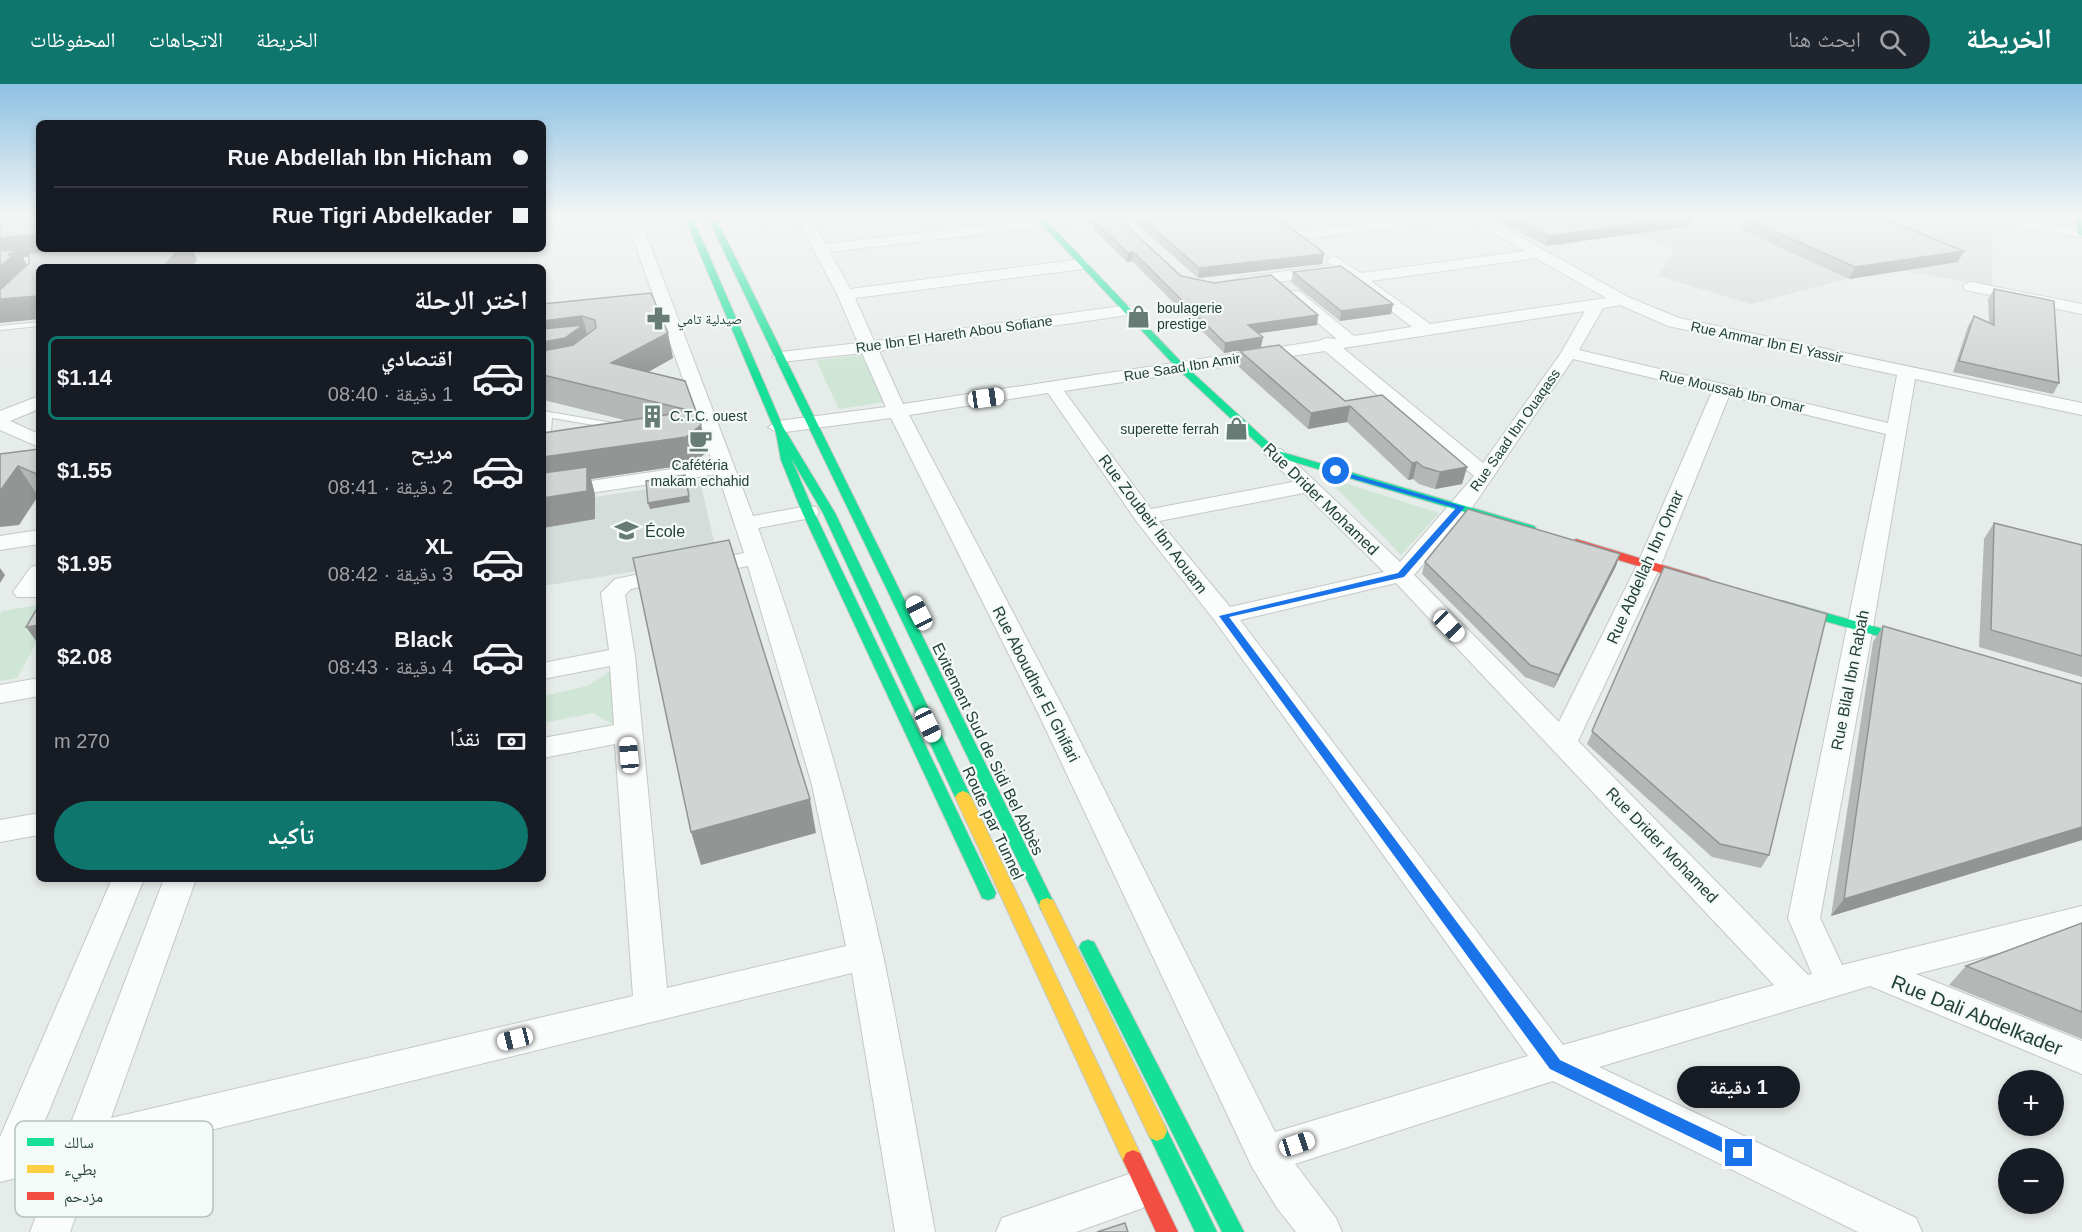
<!DOCTYPE html>
<html lang="ar">
<meta charset="utf-8">
<style>
:root{--surface:#171b24;--page:#20242c;--text:#f1f3f6;--muted:#9ea1a6;--line:#363941;--accent:#0f766e}
body{margin:0;font-family:Helvetica,"Noto Naskh Arabic",sans-serif;background:var(--page);color:var(--text);direction:rtl;height:100vh;display:flex;flex-direction:column;font-size:22px;white-space:nowrap}
*{box-sizing:border-box;margin:0}
p{font-size:20px;color:var(--muted)}
.icon{flex:none;width:33px;height:33px;fill:none;stroke:currentColor;stroke-width:2;stroke-linecap:round;stroke-linejoin:round}
.map{position:relative;flex:1;overflow:hidden;direction:ltr}
.sheet{position:absolute;left:36px;top:180px;width:510px;height:618px;display:flex;flex-direction:column;background:var(--surface);border-radius:9px;box-shadow:0 3px 9px #0003;direction:rtl}
.sheet>*{flex:none}
.guide{position:absolute;left:36px;top:36px;width:510px;height:132px;border-radius:9px;box-shadow:0 3px 9px #0003;direction:rtl;display:grid;align-content:center;height:132px;padding:0 18px;background:var(--surface)}
.controls{position:absolute;left:1998px;top:986px;display:grid;gap:12px}
.controls a{display:grid;place-items:center;width:66px;height:66px;border-radius:50%;background:var(--surface);box-shadow:0 3px 9px #0003;font-size:30px}
.end{position:absolute;width:27px;height:27px;margin:-14px;border:8px solid #1a73e8;background:#fff;box-shadow:0 0 0 3px #fff}
.from{border-radius:50%}
.bubble{position:absolute;height:42px;border-radius:21px;background:var(--surface);box-shadow:0 3px 9px #0003;font-size:20px;font-weight:700;line-height:42px;text-align:center;direction:rtl}
.car{position:absolute;width:18px;height:36px;margin:-18px -9px;border-radius:8px;box-shadow:0 0 4px 2px #0007;background:linear-gradient(#fff 24%,#345 0 40%,#fff 0 76%,#345 0 86%,#fff 0)}
.guide b{display:flex;align-items:center;gap:21px;height:57px;font-size:22px}
.guide b+b{border-top:2px solid var(--line)}
.guide i{width:15px;height:15px;background:var(--text)}
ul{padding:0;list-style:none}
li{display:flex;align-items:center;gap:18px;height:84px;margin:0 12px 9px;padding:0 6px;border:3px solid transparent;border-radius:9px}
li div{flex:1}
li b{display:block;font-size:22px}
li em{font-style:normal;font-weight:700}
li.current{border-color:var(--accent)}
li>.icon{width:54px;height:54px;stroke-width:1.5}
h2{padding:0 18px;font-size:27px;line-height:72px}
.pay{display:flex;align-items:center;gap:15px;height:66px;padding:0 18px;font-size:22px}
.pay p{margin-inline-start:auto}
.button{display:flex;gap:12px;margin-top:auto;padding:12px 18px}
.button a{flex:1;height:69px;border-radius:36px;background:var(--accent);color:#fff;font-size:24px;font-weight:700;line-height:69px;text-align:center}
header{display:flex;align-items:center;gap:36px;box-sizing:border-box;height:84px;padding:0 30px;background:var(--accent);color:#fff}
header strong{font-size:28px}
nav{display:flex;gap:33px;margin-inline-start:auto;font-size:21px}
.search{width:420px;height:54px;background:var(--page);display:flex;align-items:center;gap:15px;box-sizing:border-box;padding:0 21px;border-radius:33px;color:var(--muted);font-size:22px}
.map>svg:first-child{display:block}
.built{fill:#d4ddd9}
.green{fill:#cfe5d5}
.lines{fill:none;stroke-linecap:round;stroke-linejoin:round}
.lane-casing{stroke:#c3c9c6;stroke-width:2}
.street-casing{stroke:#c3c9c6;stroke-width:2}
.fast-casing{stroke:#c2c9c6;stroke-width:2}
.slow-casing{stroke:#c2c9c6;stroke-width:2}
.jam-casing{stroke:#c2c9c6;stroke-width:2}
.lane{fill:#fbfcfc;fill-rule:evenodd}
.street{fill:#fbfcfc;fill-rule:evenodd}
.fast{fill:#16e098;fill-rule:evenodd}
.slow{fill:#ffcf43;fill-rule:evenodd}
.jam{fill:#f24e42;fill-rule:evenodd}
.wall{fill:#b3b7b5}
.shaded-wall{fill:#929594}
.building{fill:#d0d5d3;stroke:#929594;stroke-width:1.5}
.route{fill:#1a73e8}
.labels{text-anchor:middle;dominant-baseline:central;stroke-width:4.5;stroke-linejoin:round;paint-order:stroke}
.far-poi-label{font-size:14px;fill:#234037;stroke:#f4faf7;text-anchor:start}
.far-street-label{font-size:14px;fill:#234037;stroke:#f4faf7}
.street-label{font-size:16px;fill:#234037;stroke:#f4faf7}
.poi-label{font-size:16px;fill:#234037;stroke:#f4faf7;text-anchor:start}
.near-street-label{font-size:20px;fill:#234037;stroke:#f4faf7}
.key{fill:#f4faf7;stroke:#b5c2bd;stroke-width:1.5}
.key-label{font-size:16px;fill:#234037}
</style>
<header>
<strong>الخريطة</strong>
<div class="search"><svg class="icon" aria-label="search" viewBox="0 0 24 24"><circle cx="10" cy="10" r="6"/><path d="M15 15l6 6"/></svg>ابحث هنا</div>
<nav><a>الخريطة</a><a>الاتجاهات</a><a>المحفوظات</a></nav>
</header>
<div class="map">
<svg width="2082" height="1148" viewBox="0 0 2082 1148">
<rect width="100%" height="100%" fill="#e6ece9"/>
<g class="built">
<polygon points="1584,132 1994,132 1992,203 1889,184 1751,220 1658,192 1675,166"/>
<polygon points="700,397 718,474 543,502 543,421"/>
</g>
<g class="green">
<polygon points="1675,132 1782,132 1700,144"/>
<polygon points="869,270 891,317 839,325 816,276"/>
<polygon points="1326,393 1439,429 1401,471"/>
<polygon points="39,521 39,553 17,594 0,597 0,530 2,527"/>
<polygon points="612,586 616,642 593,629 543,639 543,612 588,602"/>
</g>
<g class="lines">
<defs>
<g id="lane">
<polygon points="39,238 39,242 0,246 0,242"/>
<polygon points="543,327 613,339 619,350 617,352 611,352 606,343 552,334 550,362 543,364"/>
</g>
<g id="street">
<path d="M625,132H639L753,432L808,422L816,423L819,428L816,433L758,444C808,582 851,726 883,871C902,962 918,1056 935,1148H895L852,889L97,1074L70,1148H30L54,1085L0,1098V1053L112,795H144L39,1051L69,1044L164,795H196L111,1034L633,912L615,660L543,674V654L614,641L610,582L543,595V579L609,566L601,509L615,495L744,469L718,390L543,416V404L713,379ZM748,482L812,701L846,862L667,904L635,572L625,511L631,505Z"/>
<path d="M796,132H810L825,160L1064,132H1106L1099,136L830,168L850,205L1082,175L1090,180L1082,185L855,214L874,257L1128,221L1136,226L1128,231L879,267L903,320L1319,257L1326,254L1337,255L1287,213L1285,210L1287,207H1299L1354,252L1412,243L1342,189L1242,203L1234,198L1242,193L1332,181L1327,176L1334,172L1361,189L1524,167L1466,132H1483L1628,213L1679,234L2082,319V331L1915,295L1873,543L1820,834L1842,881L2082,822V848L1916,890L2082,957V990L1870,902L1599,983L1916,1134L1922,1148H1858L1553,997L1295,1080L1336,1134L1342,1148H1296L1277,1124L1252,1083L1039,631L891,334L778,349L768,343L778,337L886,323L862,269L781,278L772,273L781,268L858,259L837,210ZM1536,174L1606,214L1430,240L1371,197ZM1620,221L1668,242L1897,291L1888,339L1579,266L1603,224ZM1585,227L1561,269L1483,379L1343,264ZM1325,267L1474,392L1400,478L1281,365H1267L1264,369L1293,398L1151,425L1064,307ZM1573,275L1712,308L1637,481L1559,638L1414,491L1469,428ZM1048,309L1137,438L1215,537L1528,972L1275,1048L1067,631L909,331ZM1729,312L1886,350L1788,834L1812,890L1808,891L1578,657L1661,481ZM1304,409L1384,488L1230,523L1159,437ZM1396,499L1774,901L1563,961L1240,536Z"/>
<polygon points="1422,132 1462,132 1455,136 1296,156 1289,152 1296,148"/>
<polygon points="1996,132 2081,145 2082,153 1990,139 1990,133"/>
<polygon points="1971,198 2082,220 2082,230 1965,206 1963,203 1965,200"/>
<polygon points="39,312 39,325 10,337 39,350 39,363 0,346 0,327"/>
<polygon points="39,446 39,460 0,466 0,452"/>
<polygon points="39,481 39,513 17,513 13,508 31,483"/>
<polygon points="39,594 39,612 0,619 0,601"/>
<polygon points="39,729 39,751 0,758 0,736"/>
<polygon points="1129,1090 1143,1096 1149,1110 1143,1124 1076,1148 996,1148 1002,1134"/>
</g>
<g id="fast">
<polygon points="684,132 692,132 783,343 835,429 971,713 968,717 958,717 955,713 823,429 791,374 814,428 996,809 994,814 988,816 982,814 980,809 802,428 781,376 776,349"/>
<polygon points="707,132 715,132 1055,821 1053,826 1047,828 1041,826 1039,821"/>
<polygon points="1034,132 1042,132 1184,281 1278,367 1534,442 1536,444 1530,448 1526,446 1270,371 1178,285"/>
<polygon points="2075,132 2082,132 2082,152 2078,150"/>
<polygon points="1783,517 1926,557 1928,560 1921,564 1778,524 1777,521"/>
<polygon points="1088,856 1094,858 1244,1148 1222,1148 1079,863 1082,858"/>
<polygon points="1157,1037 1164,1040 1217,1148 1195,1148 1147,1047 1150,1040"/>
</g>
<g id="slow">
<polygon points="963,707 968,709 971,713 1140,1069 1143,1076 1140,1083 1133,1086 1126,1083 955,713 958,709"/>
<polygon points="1047,814 1053,816 1164,1040 1167,1047 1164,1054 1157,1057 1150,1054 1039,821 1041,816"/>
</g>
<g id="jam">
<polygon points="1576,455 1709,495 1711,498 1709,501 1701,501 1572,462 1570,459"/>
<polygon points="1133,1066 1140,1069 1178,1148 1156,1148 1123,1076 1126,1069"/>
</g>
</defs>
<use href="#lane" class="lane-casing"/>
<use href="#street" class="street-casing"/>
<use href="#fast" class="fast-casing"/>
<use href="#slow" class="slow-casing"/>
<use href="#jam" class="jam-casing"/>
<use href="#lane" class="lane"/>
<use href="#street" class="street"/>
<use href="#fast" class="fast"/>
<use href="#slow" class="slow"/>
<use href="#jam" class="jam"/>
</g>
<g class="wall">
<polygon points="1137,132 1274,132 1324,170 1322,180 1198,194 1136,139"/>
<polygon points="1491,132 1694,132 1690,142 1546,162"/>
<polygon points="1746,135 1958,178 1849,195 1741,146"/>
<polygon points="1093,136 1181,192 1318,231 1317,241 1258,249 1263,253 1261,263 1224,269 1132,177 1127,178 1093,145"/>
<polygon points="1293,188 1393,220 1391,230 1340,237 1291,198"/>
<polygon points="1994,205 2059,299 2053,310 1953,288 1968,242 1974,232 1989,238 1988,215"/>
<polygon points="651,209 673,274 648,288 685,297 701,341 707,368 692,380 591,395 595,411 595,435 543,444 543,373 628,337 544,316 543,325 543,220"/>
<polygon points="1240,267 1345,317 1467,383 1462,400 1435,405 1419,400 1413,395 1408,396 1347,338 1308,345 1239,283"/>
<polygon points="39,365 39,413 38,412 19,441 0,370"/>
<polygon points="1994,439 2082,461 2082,593 1979,563 1984,455"/>
<polygon points="1620,470 1616,482 1554,604 1525,593 1422,490 1425,478"/>
<polygon points="1664,483 1769,771 1761,784 1712,773 1587,660"/>
<polygon points="1883,542 2082,600 2082,756 1831,832 1873,558"/>
<polygon points="2082,839 2082,955 1949,901 1966,882"/>
</g>
<g class="shaded-wall">
<polygon points="1694,132 1690,142 1546,162 1549,152"/>
<polygon points="39,150 39,165 63,165 49,171 23,173 30,187 39,212 39,235 0,239 0,154"/>
<polygon points="179,165 192,165 197,176 192,183 163,183"/>
<polygon points="1322,167 1322,171 1324,170 1322,180 1198,194 1199,184"/>
<polygon points="1964,167 1958,178 1849,195 1855,183"/>
<polygon points="1133,168 1132,177 1127,178 1128,169"/>
<polygon points="1393,220 1391,230 1340,237 1341,227"/>
<polygon points="1318,231 1317,241 1247,251 1248,241"/>
<polygon points="582,232 589,257 543,285 543,237"/>
<polygon points="668,249 673,274 618,305 611,279"/>
<polygon points="1263,253 1261,263 1224,269 1225,259"/>
<polygon points="1350,322 1347,338 1308,345 1311,329"/>
<polygon points="701,341 707,368 692,380 591,395 595,411 595,435 543,444 543,373"/>
<polygon points="1417,378 1413,395 1408,396 1412,379"/>
<polygon points="18,382 38,412 19,441 0,443 0,407"/>
<polygon points="1467,383 1462,400 1435,405 1440,388"/>
<polygon points="685,391 690,418 650,425 648,419"/>
<polygon points="1620,470 1616,482 1554,604 1559,591"/>
<polygon points="0,484 5,491 0,499"/>
<polygon points="39,541 39,561 26,543"/>
<polygon points="810,715 816,749 701,781 691,748"/>
<polygon points="2082,743 2082,756 1831,832 1844,815"/>
</g>
<g class="building">
<polygon points="0,132 39,132 39,150 0,154"/>
<polygon points="1139,132 1274,132 1322,167 1320,167 1324,170 1199,184"/>
<polygon points="1511,132 1694,132 1549,152"/>
<polygon points="1765,132 1877,132 1964,167 1855,183 1746,135"/>
<polygon points="1117,133 1181,192 1214,199 1271,191 1318,231 1248,241 1263,253 1225,259 1133,168 1128,169 1093,136"/>
<polygon points="81,165 179,165 163,183 39,183 39,212 0,215 0,206 29,179 29,169"/>
<polygon points="18,166 8,171 13,171 0,183 0,167"/>
<polygon points="1341,182 1393,220 1341,227 1293,188"/>
<polygon points="1994,205 2054,217 2059,299 1959,277 1974,232 1994,241"/>
<polygon points="651,209 668,249 611,279 685,297 701,341 686,353 543,373 543,349 692,327 543,291 543,267 573,261 596,244 595,236 582,232 543,237 543,220"/>
<polygon points="583,241 565,254 543,258 543,245"/>
<polygon points="1279,261 1345,317 1382,311 1467,383 1440,388 1423,383 1417,378 1412,379 1350,322 1311,329 1240,267"/>
<polygon points="39,365 39,391 18,382 0,407 0,370"/>
<polygon points="587,383 587,407 543,414 543,389"/>
<polygon points="685,391 689,412 648,419 646,397"/>
<polygon points="1468,425 1620,470 1559,591 1530,581 1425,478"/>
<polygon points="1994,439 2082,461 2082,572 1991,546"/>
<polygon points="729,456 810,715 691,748 633,474"/>
<polygon points="1664,483 1827,530 1769,771 1720,760 1592,647"/>
<polygon points="39,521 39,541 26,543"/>
<polygon points="1883,542 2082,600 2082,743 1844,815"/>
<polygon points="2082,839 2082,928 1966,882"/>
<polygon points="1125,1139 1128,1148 1097,1148"/>
</g>
<linearGradient id="sky" x2="0" y2="1"><stop stop-color="#8dc1e2"/><stop offset="0.45" stop-color="#f4f6f5"/><stop offset="1" stop-color="#f4f6f5" stop-opacity="0"/></linearGradient>
<rect width="2082" height="293" fill="url(#sky)"/>
<polygon class="route" points="1333,385 1465,423 1404,493 1229,533 1560,976 1744,1064 1746,1069 1744,1074 1739,1076 1734,1074 1550,985 1219,532 1398,489 1456,424 1333,389"/>
<defs>
<symbol id="shop-bare" viewBox="-9 -9 18 18"><path d="M-5-2.5h2.3a2.7 3.5 0 0 1 5.4 0H5L5.5 6h-11ZM-1.5-2.5h3a1.5 2.3 0 0 0-3 0Z" fill="#677c75" stroke="#f4faf7" stroke-width="2.5" paint-order="stroke"/></symbol>
<symbol id="pharmacy-bare" viewBox="-9 -9 18 18"><path d="M-2-6h4v4h4v4h-4v4h-4v-4h-4v-4h4Z" fill="#677c75" stroke="#f4faf7" stroke-width="2.5" paint-order="stroke"/></symbol>
<symbol id="building-bare" viewBox="-9 -9 18 18"><path d="M-4-6H4V6H1V3H-1V6H-4ZM-2.5-4.3h1.7v1.8h-1.7ZM.8-4.3h1.7v1.8H.8ZM-2.5-1h1.7V.8h-1.7ZM.8-1h1.7V.8H.8Z" fill="#677c75" stroke="#f4faf7" stroke-width="2.5" paint-order="stroke"/></symbol>
<symbol id="cafe-bare" viewBox="-9 -9 18 18"><path d="M-5.5-4.5H6V0H3Q3 3.5 0 3.5H-2.5Q-5.5 3.5-5.5 0ZM3-3.2v2h1.7v-2ZM-6 4.5H4V6H-6Z" fill="#677c75" stroke="#f4faf7" stroke-width="2.5" paint-order="stroke"/></symbol>
<symbol id="school-bare" viewBox="-9 -9 18 18"><path d="M0-5L7-2L0 1L-7-2ZM-4 1L0 2.5L4 1V4Q0 6-4 4Z" fill="#677c75" stroke="#f4faf7" stroke-width="2.5" paint-order="stroke"/></symbol>
</defs>
<g fill-rule="evenodd">
<use href="#shop-bare" x="1122" y="216" width="33" height="33"/>
<use href="#pharmacy-bare" x="642" y="218" width="33" height="33"/>
<use href="#building-bare" x="636" y="316" width="33" height="33"/>
<use href="#shop-bare" x="1220" y="328" width="33" height="33"/>
<use href="#cafe-bare" x="684" y="340" width="33" height="33"/>
<use href="#school-bare" x="610" y="430" width="33" height="33"/>
</g>
<g class="labels">
<g class="far-poi-label">
<text x="1157" y="224">boulagerie<tspan x="1157" dy="16">prestige</tspan></text>
<text x="677" y="235">صيدلية تامي</text>
<text x="670" y="332">C.T.C. ouest</text>
<text x="1219" y="345" text-anchor="end">superette ferrah</text>
<text x="700" y="381" text-anchor="middle">Cafétéria<tspan x="700" dy="16">makam echahid</tspan></text>
</g>
<g class="far-street-label">
<text transform="translate(954 250) rotate(-8)">Rue Ibn El Hareth Abou Sofiane</text>
<text transform="translate(1767 258) rotate(12)">Rue Ammar Ibn El Yassir</text>
<text transform="translate(1182 283) rotate(-9)">Rue Saad Ibn Amir</text>
<text transform="translate(1732 307) rotate(13)">Rue Moussab Ibn Omar</text>
<text transform="translate(1515 346) rotate(-55)">Rue Saad Ibn Ouaqass</text>
</g>
<g class="street-label">
<text transform="translate(1321 415) rotate(44)">Rue Drider Mohamed</text>
<text transform="translate(1153 440) rotate(53)">Rue Zoubeir Ibn Aouam</text>
<text transform="translate(1645 483) rotate(-66)">Rue Abdellah Ibn Omar</text>
<text transform="translate(1850 596) rotate(-79)">Rue Bilal Ibn Rabah</text>
<text transform="translate(1036 600) rotate(63)">Rue Aboudher El Ghifari</text>
<text transform="translate(988 665) rotate(64)">Evitement Sud de Sidi Bel Abbès</text>
<text transform="translate(993 739) rotate(65)">Route par Tunnel</text>
<text transform="translate(1662 761) rotate(46)">Rue Drider Mohamed</text>
</g>
<g class="poi-label">
<text x="645" y="447">École</text>
</g>
<g class="near-street-label">
<text transform="translate(1977 931) rotate(22)">Rue Dali Abdelkader</text>
</g>
</g>
<rect x="15" y="1037" width="198" height="96" rx="9" class="key"/>
<rect x="27" y="1054" width="27" height="8" fill="#16e098"/>
<rect x="27" y="1081" width="27" height="8" fill="#ffcf43"/>
<rect x="27" y="1108" width="27" height="8" fill="#f24e42"/>
<g class="key-label">
<text x="64" y="1064">سالك</text>
<text x="64" y="1091">بطيء</text>
<text x="64" y="1118">مزدحم</text>
</g>
</svg>
<div class="controls">
<a>+</a>
<a>−</a>
</div>
<i class="end from" style="left:1336px;top:387px"></i>
<i class="end" style="left:1739px;top:1069px"></i>
<div class="bubble" style="left:1677px;top:982px;width:123px">1 دقيقة</div>
<i class="car" style="left:986px;top:314px;rotate:82deg"></i>
<i class="car" style="left:919px;top:529px;rotate:333deg"></i>
<i class="car" style="left:1449px;top:542px;rotate:136deg"></i>
<i class="car" style="left:928px;top:641px;rotate:155deg"></i>
<i class="car" style="left:629px;top:671px;rotate:355deg"></i>
<i class="car" style="left:515px;top:955px;rotate:256deg"></i>
<i class="car" style="left:1297px;top:1060px;rotate:72deg"></i>
<div class="guide">
<b><i class="from"></i>Rue Abdellah Ibn Hicham</b>
<b><i></i>Rue Tigri Abdelkader</b>
</div>
<section class="sheet">
<h2>اختر الرحلة</h2>
<ul>
<li class="current"><svg class="icon" aria-label="car" viewBox="0 0 24 24"><path d="M5 17H2v-5l4-1 3-4h7l3 4 3 1v5h-3M9 17h6M6 11h13"/><circle cx="7" cy="17" r="2"/><circle cx="17" cy="17" r="2"/></svg><div><b>اقتصادي</b><p>1 دقيقة · 08:40</p></div><em>$1.14</em></li>
<li><svg class="icon" aria-label="car" viewBox="0 0 24 24"><path d="M5 17H2v-5l4-1 3-4h7l3 4 3 1v5h-3M9 17h6M6 11h13"/><circle cx="7" cy="17" r="2"/><circle cx="17" cy="17" r="2"/></svg><div><b>مريح</b><p>2 دقيقة · 08:41</p></div><em>$1.55</em></li>
<li><svg class="icon" aria-label="car" viewBox="0 0 24 24"><path d="M5 17H2v-5l4-1 3-4h7l3 4 3 1v5h-3M9 17h6M6 11h13"/><circle cx="7" cy="17" r="2"/><circle cx="17" cy="17" r="2"/></svg><div><b>XL</b><p>3 دقيقة · 08:42</p></div><em>$1.95</em></li>
<li><svg class="icon" aria-label="car" viewBox="0 0 24 24"><path d="M5 17H2v-5l4-1 3-4h7l3 4 3 1v5h-3M9 17h6M6 11h13"/><circle cx="7" cy="17" r="2"/><circle cx="17" cy="17" r="2"/></svg><div><b>Black</b><p>4 دقيقة · 08:43</p></div><em>$2.08</em></li>
</ul>
<div class="pay"><svg class="icon" aria-label="cash" viewBox="0 0 24 24"><path d="M3 7h18v10H3z"/><circle cx="12" cy="12" r="2"/></svg>نقدًا<p>270 m</p></div>
<div class="button"><a>تأكيد</a></div>
</section>
</div>
